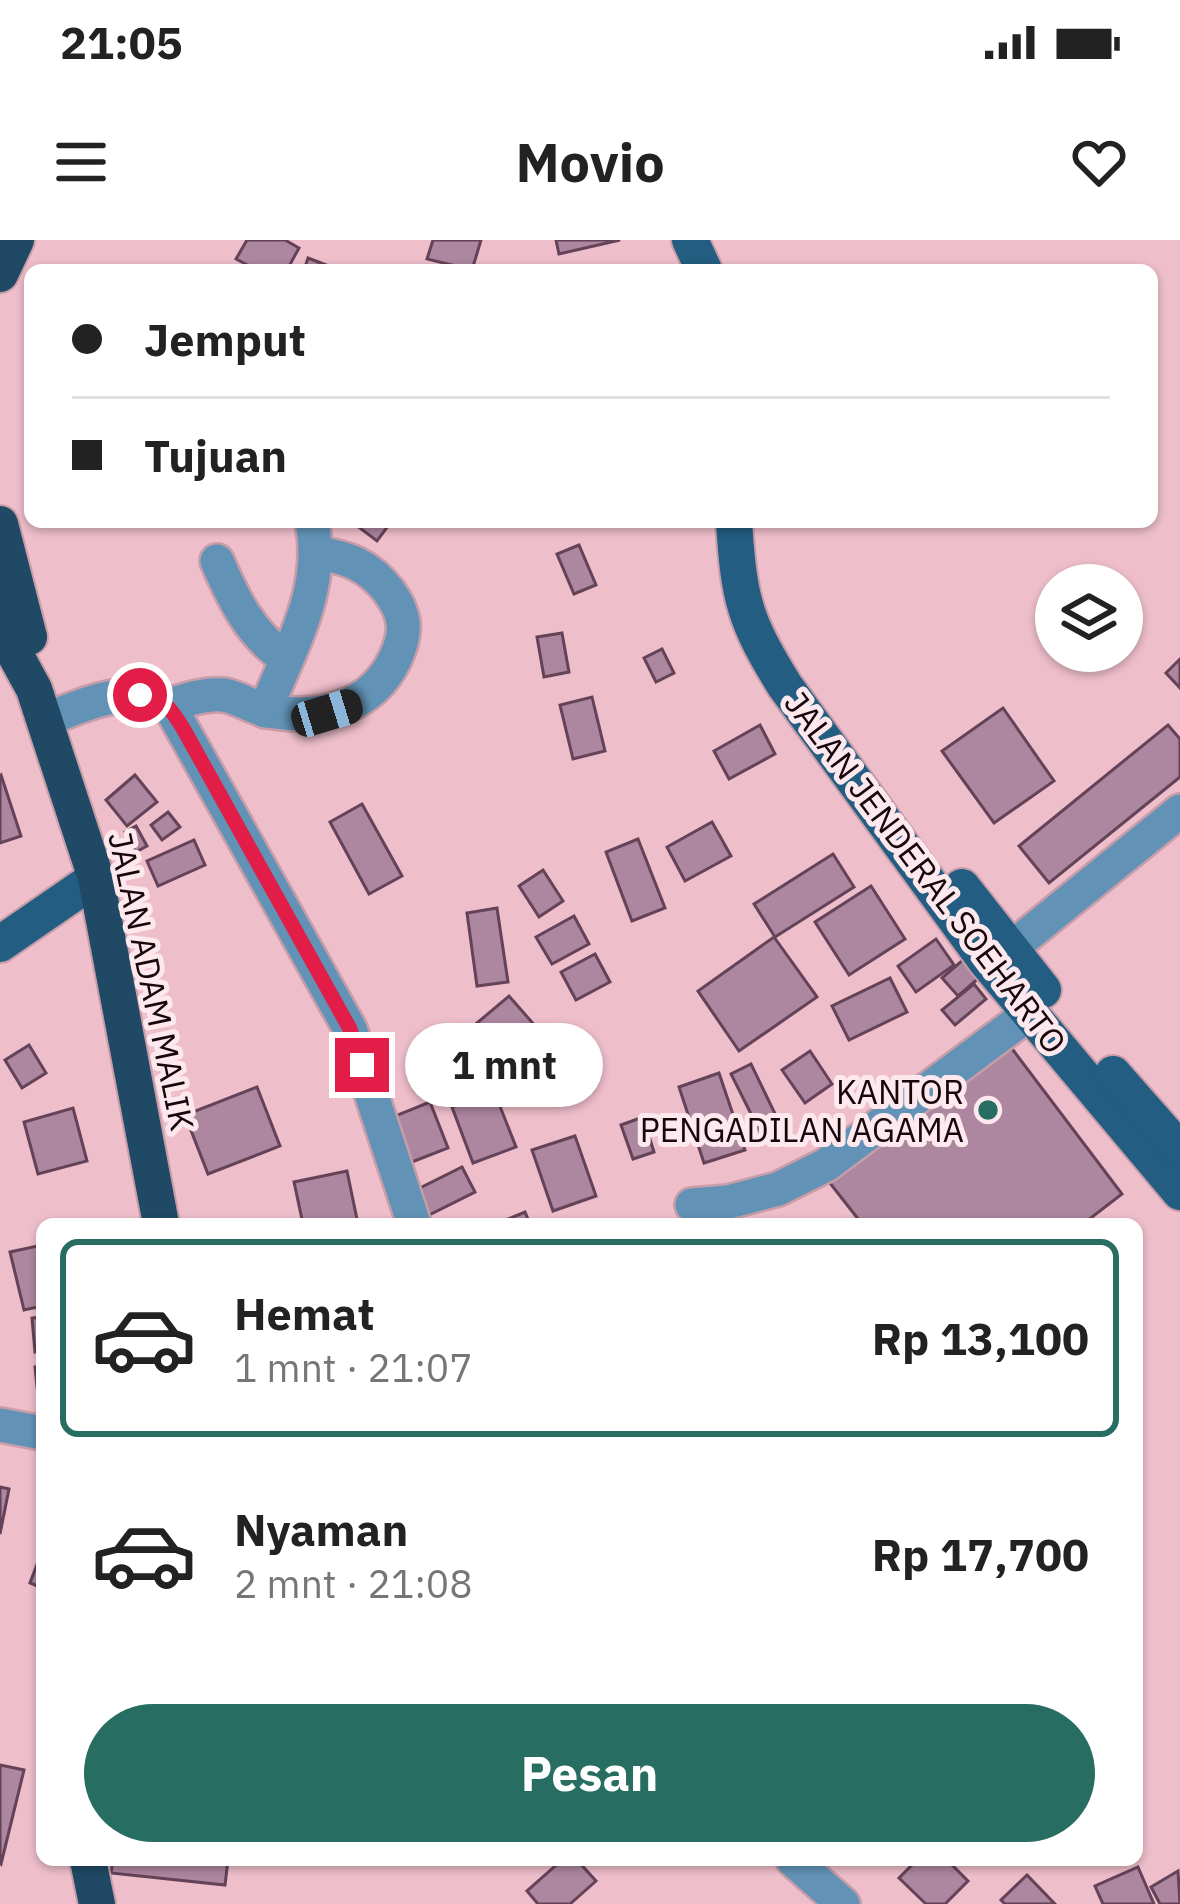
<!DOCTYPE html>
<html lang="id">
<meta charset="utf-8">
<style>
:root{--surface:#fff;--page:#f2f2f2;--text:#222;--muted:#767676;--line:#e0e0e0;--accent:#276d61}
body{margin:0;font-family:"IBM Plex Sans",sans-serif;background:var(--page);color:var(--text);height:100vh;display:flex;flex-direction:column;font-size:45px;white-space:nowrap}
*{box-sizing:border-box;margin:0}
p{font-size:39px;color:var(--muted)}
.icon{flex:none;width:66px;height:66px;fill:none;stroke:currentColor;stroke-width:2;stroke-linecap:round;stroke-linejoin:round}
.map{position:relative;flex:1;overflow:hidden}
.details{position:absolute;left:36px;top:978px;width:1107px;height:648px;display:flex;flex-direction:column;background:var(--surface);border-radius:18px;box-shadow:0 3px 9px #0004}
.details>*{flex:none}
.banner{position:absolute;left:24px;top:24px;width:1134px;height:264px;border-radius:18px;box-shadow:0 3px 9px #0004;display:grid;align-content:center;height:264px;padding:0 48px;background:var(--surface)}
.buttons{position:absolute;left:1035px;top:324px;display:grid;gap:24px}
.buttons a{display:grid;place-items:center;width:108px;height:108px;border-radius:50%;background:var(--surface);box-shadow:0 3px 9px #0004;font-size:60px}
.end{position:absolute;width:54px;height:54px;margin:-27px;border:15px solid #e11d48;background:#fff;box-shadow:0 0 0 6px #fff}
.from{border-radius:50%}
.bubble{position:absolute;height:84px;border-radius:42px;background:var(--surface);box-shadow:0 3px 9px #0004;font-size:39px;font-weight:700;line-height:84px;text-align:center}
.car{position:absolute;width:36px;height:72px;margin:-36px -18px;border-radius:15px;box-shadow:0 0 9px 3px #0007;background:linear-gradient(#222 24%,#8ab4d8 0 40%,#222 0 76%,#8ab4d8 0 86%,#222 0)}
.banner b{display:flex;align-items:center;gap:42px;height:114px;font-size:45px}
.banner b+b{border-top:3px solid var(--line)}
.banner i{width:30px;height:30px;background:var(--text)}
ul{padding:21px 0 0;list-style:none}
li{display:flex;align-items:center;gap:36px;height:198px;margin:0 24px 18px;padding:0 24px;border:6px solid transparent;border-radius:18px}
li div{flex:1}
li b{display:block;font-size:45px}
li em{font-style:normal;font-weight:700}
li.current{border-color:var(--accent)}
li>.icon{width:108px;height:108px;stroke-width:1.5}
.cta{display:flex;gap:24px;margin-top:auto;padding:24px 48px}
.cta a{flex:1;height:138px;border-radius:72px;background:var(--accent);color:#fff;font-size:48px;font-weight:700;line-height:138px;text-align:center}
.status{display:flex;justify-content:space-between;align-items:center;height:84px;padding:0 60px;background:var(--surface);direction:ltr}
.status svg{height:33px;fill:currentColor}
header{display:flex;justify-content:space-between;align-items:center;height:156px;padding:0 48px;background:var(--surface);font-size:54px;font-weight:700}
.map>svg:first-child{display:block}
.building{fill:#ad869f;stroke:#644258;stroke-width:3}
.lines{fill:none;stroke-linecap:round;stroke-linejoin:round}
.minor-casing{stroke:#c79da9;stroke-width:38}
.major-casing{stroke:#c79da9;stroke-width:40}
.highway-casing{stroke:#c79da9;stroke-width:40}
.minor{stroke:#6293b6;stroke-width:33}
.major{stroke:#235d81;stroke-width:36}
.highway{stroke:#1f4964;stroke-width:36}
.route{stroke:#e11d48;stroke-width:15}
.poi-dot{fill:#276d61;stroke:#fce8ed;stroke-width:4.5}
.labels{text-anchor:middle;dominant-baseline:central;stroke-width:10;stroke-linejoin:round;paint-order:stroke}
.street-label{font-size:33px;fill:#17070c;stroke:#fce8ed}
.poi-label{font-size:33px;fill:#17070c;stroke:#fce8ed;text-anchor:end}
</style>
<div class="status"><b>21:05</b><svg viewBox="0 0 49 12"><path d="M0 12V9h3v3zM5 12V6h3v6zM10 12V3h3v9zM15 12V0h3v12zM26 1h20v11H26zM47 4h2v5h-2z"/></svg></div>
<header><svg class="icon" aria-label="menu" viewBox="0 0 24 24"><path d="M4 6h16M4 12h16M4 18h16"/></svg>Movio<svg class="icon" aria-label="heart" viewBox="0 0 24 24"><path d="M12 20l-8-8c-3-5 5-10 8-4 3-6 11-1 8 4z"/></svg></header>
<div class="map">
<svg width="1180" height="1664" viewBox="0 0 1180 1664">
<rect width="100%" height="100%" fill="#eebecb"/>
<g class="building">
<polygon points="247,0 285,0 299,8 287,30 257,30 236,19"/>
<polygon points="433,0 481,0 472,30 427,19"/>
<polygon points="556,0 620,0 559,14"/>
<polygon points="308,18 339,30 304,30"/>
<polygon points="352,282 391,282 377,301"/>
<polygon points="579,305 596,345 574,354 557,314"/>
<polygon points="562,393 569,432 544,437 537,397"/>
<polygon points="662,409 674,433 656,442 644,418"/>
<polygon points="1180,419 1180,448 1166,433"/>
<polygon points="592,457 605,511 573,519 560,465"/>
<polygon points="1003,468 1054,541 994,583 942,511"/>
<polygon points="760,485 775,514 729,539 714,511"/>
<polygon points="1168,485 1180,499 1180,537 1049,643 1019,606"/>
<polygon points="1,535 21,596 0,603 0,536"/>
<polygon points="135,535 157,562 127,586 106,560"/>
<polygon points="362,564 402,636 369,654 330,582"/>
<polygon points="168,572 180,587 162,600 151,585"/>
<polygon points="712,582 731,616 685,641 667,607"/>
<polygon points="136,586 147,606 136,612 125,592"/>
<polygon points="638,599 665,668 632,681 606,612"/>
<polygon points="194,600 205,625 158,646 147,621"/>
<polygon points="833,614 854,647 775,697 754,664"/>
<polygon points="543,630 563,661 539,677 519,646"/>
<polygon points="871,646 905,699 849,735 815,682"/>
<polygon points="497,668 508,742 477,746 467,673"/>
<polygon points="574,676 589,704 552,724 536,697"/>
<polygon points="774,697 817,757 739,811 698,751"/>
<polygon points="936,699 954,725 916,752 898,726"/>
<polygon points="595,714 610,742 576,760 561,732"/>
<polygon points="964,719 980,737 958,756 942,738"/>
<polygon points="890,738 907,772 849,800 832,766"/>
<polygon points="974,744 986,759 955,785 942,770"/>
<polygon points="509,756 544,796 512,824 477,783"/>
<polygon points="1007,802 1122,954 1083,984 862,984 826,938"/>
<polygon points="29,805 46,833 22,848 5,820"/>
<polygon points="810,811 832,844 805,863 782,830"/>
<polygon points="751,824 781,886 762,896 731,834"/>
<polygon points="719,833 745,910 704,923 679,847"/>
<polygon points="257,847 280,906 208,934 185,875"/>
<polygon points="494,851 516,907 473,923 452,867"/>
<polygon points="430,862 448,908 412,922 395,876"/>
<polygon points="73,868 87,921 38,934 24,882"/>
<polygon points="643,877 654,912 633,919 621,885"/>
<polygon points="575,896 596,956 553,971 532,910"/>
<polygon points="462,927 475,952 423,978 410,953"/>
<polygon points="347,931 358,984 303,984 294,942"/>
<polygon points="525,972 530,984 496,984"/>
<polygon points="42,1005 42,1066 24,1070 10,1012"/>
<polygon points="42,1077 42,1111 35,1112 32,1078"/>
<polygon points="42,1126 42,1185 41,1185 35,1127"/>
<polygon points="0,1247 9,1249 0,1294"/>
<polygon points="42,1311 42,1348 30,1343"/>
<polygon points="0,1525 24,1530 1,1624 0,1623"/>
<polygon points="113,1620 228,1620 225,1645 111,1633"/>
<polygon points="562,1620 577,1620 596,1641 570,1664 538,1664 527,1651"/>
<polygon points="917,1620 947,1620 968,1641 945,1664 926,1664 899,1638"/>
<polygon points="1138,1627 1154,1664 1103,1664 1095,1646"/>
<polygon points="1178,1631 1180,1664 1160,1664 1151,1647"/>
<polygon points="1027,1635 1055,1664 1005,1664 1001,1660"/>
</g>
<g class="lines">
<defs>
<g id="minor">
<path d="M217,321C233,358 251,396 286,418"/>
<path d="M169,465C186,460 205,453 224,455C240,458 253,468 268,471C320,480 371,469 395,419C408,391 406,374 388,350C368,325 347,317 316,313"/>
<path d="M265,471C289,410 326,350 312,282"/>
<path d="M44,481C80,465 133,442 169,465L350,789L414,984"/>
<polyline points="988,720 1009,710 1180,571"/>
<polyline points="692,965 728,962 778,949 826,925 1030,773"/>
<polyline points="0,1185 42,1193"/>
<polyline points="793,1620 843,1664"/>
</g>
<g id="major">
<polyline points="690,0 704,30"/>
<path d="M734,282C739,359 744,380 785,446L986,721L1180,952"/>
<polyline points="962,647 1043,750"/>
<polyline points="0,704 96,638"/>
<polyline points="1113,834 1180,910"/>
</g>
<g id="highway">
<polyline points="0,34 16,0"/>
<polyline points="0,284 29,397"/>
<polyline points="0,366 16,416 34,449 96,638 161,984"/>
<polyline points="88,1620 97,1664"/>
</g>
</defs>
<use href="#minor" class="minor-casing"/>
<use href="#major" class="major-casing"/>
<use href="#highway" class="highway-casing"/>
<use href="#minor" class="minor"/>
<use href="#major" class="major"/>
<use href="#highway" class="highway"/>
</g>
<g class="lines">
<path class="route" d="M140,455C164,457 172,470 184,490L350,789L362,825"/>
</g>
<circle class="poi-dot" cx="988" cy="870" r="12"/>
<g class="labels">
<g class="street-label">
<text transform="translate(926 632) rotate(53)">JALAN JENDERAL SOEHARTO</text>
<text transform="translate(152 741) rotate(78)">JALAN ADAM MALIK</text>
</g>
<g class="poi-label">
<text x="964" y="851">KANTOR<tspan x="964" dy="38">PENGADILAN AGAMA</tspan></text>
</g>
</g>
</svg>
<div class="buttons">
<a><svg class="icon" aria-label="layers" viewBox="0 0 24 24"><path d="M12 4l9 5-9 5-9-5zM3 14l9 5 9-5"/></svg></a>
</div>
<i class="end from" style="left:140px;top:455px"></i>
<i class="end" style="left:362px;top:825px"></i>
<div class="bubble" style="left:405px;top:783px;width:198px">1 mnt</div>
<i class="car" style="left:327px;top:473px;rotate:73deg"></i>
<div class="banner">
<b><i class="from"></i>Jemput</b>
<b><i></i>Tujuan</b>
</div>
<section class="details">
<ul>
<li class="current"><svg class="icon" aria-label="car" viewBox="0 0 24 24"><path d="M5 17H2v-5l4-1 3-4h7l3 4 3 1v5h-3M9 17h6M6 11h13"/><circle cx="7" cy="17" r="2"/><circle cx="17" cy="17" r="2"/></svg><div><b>Hemat</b><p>1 mnt · 21:07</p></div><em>Rp 13,100</em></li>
<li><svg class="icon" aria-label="car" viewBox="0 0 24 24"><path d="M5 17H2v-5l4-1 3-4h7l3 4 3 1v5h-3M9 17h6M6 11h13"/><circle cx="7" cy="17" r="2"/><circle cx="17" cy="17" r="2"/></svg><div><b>Nyaman</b><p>2 mnt · 21:08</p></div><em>Rp 17,700</em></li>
</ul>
<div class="cta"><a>Pesan</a></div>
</section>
</div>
